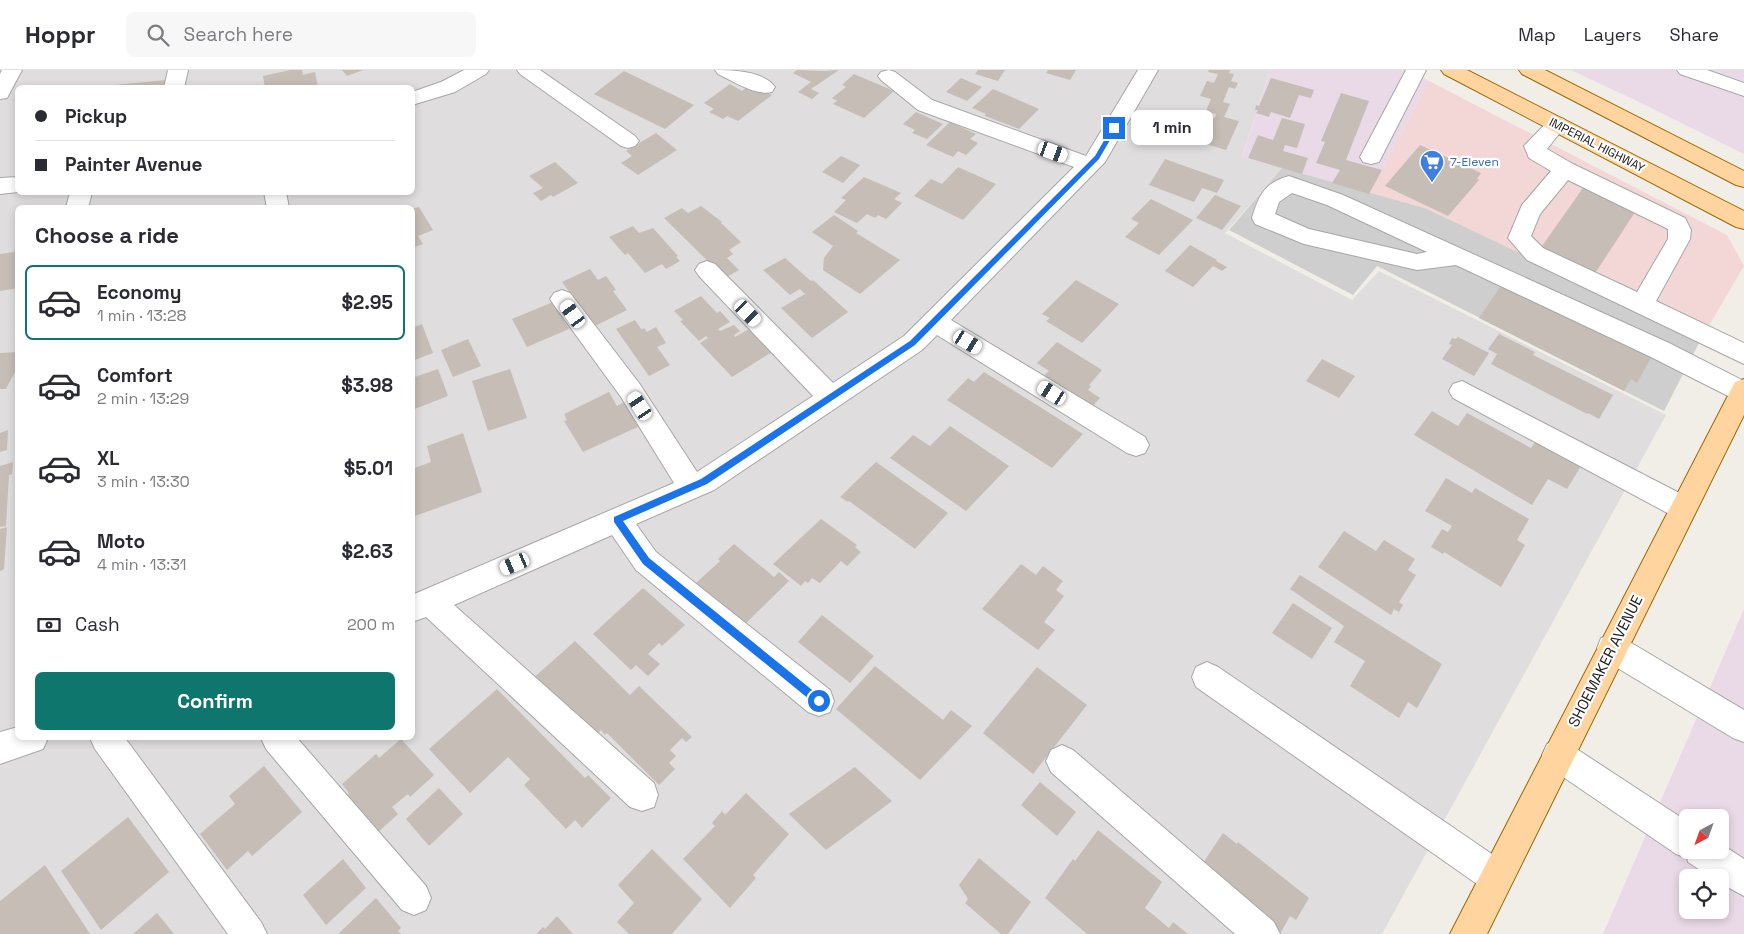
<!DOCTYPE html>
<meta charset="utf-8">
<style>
:root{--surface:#fff;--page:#f7f7f7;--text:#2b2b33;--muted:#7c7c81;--line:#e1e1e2;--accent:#0f766e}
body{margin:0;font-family:"Space Grotesk",sans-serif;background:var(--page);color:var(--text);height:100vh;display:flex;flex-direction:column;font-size:19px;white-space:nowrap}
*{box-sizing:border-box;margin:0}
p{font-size:16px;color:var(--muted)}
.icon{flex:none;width:28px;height:28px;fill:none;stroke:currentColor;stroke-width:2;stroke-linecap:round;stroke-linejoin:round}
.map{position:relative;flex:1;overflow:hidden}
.drawer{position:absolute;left:15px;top:135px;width:400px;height:535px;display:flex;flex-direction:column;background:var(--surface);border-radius:8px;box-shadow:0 2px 8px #0003}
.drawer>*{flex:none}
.guide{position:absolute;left:15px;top:15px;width:400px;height:110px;border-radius:8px;box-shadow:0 2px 8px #0003;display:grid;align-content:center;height:110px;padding:0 20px;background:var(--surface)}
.needle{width:32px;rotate:221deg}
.buttons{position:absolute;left:1679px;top:739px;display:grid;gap:10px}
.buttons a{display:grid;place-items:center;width:50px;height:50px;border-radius:8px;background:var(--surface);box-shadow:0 2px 8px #0003;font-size:25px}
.end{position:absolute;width:22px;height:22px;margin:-11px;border:6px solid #1a73e8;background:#fff;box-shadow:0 0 0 2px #fff}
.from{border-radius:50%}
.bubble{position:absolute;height:35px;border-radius:8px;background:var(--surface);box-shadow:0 2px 8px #0003;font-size:16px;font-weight:600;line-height:35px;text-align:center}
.car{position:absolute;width:15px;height:30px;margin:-15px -8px;border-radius:6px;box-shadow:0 0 4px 1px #0007;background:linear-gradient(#fff 24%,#345 0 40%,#fff 0 76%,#345 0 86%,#fff 0)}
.guide b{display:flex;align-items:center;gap:18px;height:48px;font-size:19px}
.guide b+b{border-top:1px solid var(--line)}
.guide i{width:12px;height:12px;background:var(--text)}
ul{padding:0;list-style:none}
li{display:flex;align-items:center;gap:15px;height:75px;margin:0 10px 8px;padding:0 10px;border:2px solid transparent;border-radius:8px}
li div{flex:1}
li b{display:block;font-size:19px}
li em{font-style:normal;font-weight:600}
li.on{border-color:var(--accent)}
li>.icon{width:45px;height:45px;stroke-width:1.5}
h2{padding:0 20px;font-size:22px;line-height:60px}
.pay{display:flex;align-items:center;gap:12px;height:55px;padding:0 20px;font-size:19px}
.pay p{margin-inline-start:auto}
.primary-button{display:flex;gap:10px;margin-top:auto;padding:10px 20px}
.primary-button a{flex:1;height:58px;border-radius:8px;background:var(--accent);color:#fff;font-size:20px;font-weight:600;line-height:58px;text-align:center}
header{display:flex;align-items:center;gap:30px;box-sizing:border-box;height:70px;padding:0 25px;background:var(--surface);border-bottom:1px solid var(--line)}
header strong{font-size:24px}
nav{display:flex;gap:28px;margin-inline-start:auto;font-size:18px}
.search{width:350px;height:45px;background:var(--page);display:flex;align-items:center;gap:12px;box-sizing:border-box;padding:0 18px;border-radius:8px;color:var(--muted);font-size:19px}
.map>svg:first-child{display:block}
.residential{fill:#dfdddd;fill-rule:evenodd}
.commercial{fill:#f2d7d6}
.industrial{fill:#ead9e7;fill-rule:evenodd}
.religious{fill:#cecece}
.building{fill:#c6bdb6}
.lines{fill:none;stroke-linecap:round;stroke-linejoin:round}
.minor-casing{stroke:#a7a7a7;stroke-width:2}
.major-casing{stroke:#9d6800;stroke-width:2}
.minor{fill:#fff;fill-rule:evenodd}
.major{fill:#ffd49e;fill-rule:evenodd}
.route{fill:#1a73e8}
.labels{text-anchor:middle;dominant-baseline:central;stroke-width:4.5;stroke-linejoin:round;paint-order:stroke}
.far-street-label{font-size:12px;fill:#202020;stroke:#fff}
.far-shop-label{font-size:12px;fill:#366cbe;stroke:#fff;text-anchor:start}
.street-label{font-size:15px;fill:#202020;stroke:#fff}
</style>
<header>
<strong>Hoppr</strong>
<div class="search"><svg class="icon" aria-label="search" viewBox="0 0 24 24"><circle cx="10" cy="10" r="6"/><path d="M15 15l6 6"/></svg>Search here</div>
<nav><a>Map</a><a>Layers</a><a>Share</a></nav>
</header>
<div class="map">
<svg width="1744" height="864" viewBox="0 0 1744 864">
<rect width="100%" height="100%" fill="#f1eee7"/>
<path class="residential" d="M0,0H1270L1242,86L1282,98L1225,163L1352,230L1379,201L1666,345L1382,864H0ZM18,18H412V122H18ZM18,138H412V668H18Z"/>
<polygon class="commercial" points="1429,11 1727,165 1744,196 1701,269 1427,139 1369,124"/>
<g class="industrial">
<polygon points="1270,0 1407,0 1429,11 1369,124 1242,87"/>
<polygon points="1571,0 1744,0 1744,84 1639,32"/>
<path d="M1744,539V864H1603ZM1688,748H1720V780H1688ZM1688,808H1720V840H1688Z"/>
</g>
<polygon class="religious" points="1282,98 1427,139 1701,269 1664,341 1377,196 1353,225 1229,160"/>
<g class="building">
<polygon points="290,0 302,0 303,5 315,2 318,18 265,18 263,6"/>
<polygon points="342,0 363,0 347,6"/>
<polygon points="797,0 824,1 839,0 811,19 819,23 812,29 798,22 811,12 793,3"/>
<polygon points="978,0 1005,0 998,11 975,4"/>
<polygon points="1048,0 1076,0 1070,10 1046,3"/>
<polygon points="1209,0 1230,0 1229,3 1234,4 1231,11 1238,13 1235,19 1229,17 1223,32 1230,34 1224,47 1239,51 1226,80 1169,63 1175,50 1197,57 1198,54 1201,54 1206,46 1215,48 1216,44 1206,41 1211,29 1200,26 1207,11 1214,13 1218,4 1208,2"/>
<polygon points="624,1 694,35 665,59 594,24"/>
<polygon points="854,4 894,21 864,48 833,34 837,31 832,28 846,17 842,15"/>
<polygon points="961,8 982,17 967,31 946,22"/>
<polygon points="1271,8 1314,20 1311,28 1299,25 1290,48 1271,42 1269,47 1256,43 1258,40 1255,40 1256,35 1259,36"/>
<polygon points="167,10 166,18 113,18 114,15"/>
<polygon points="730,14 742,21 750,14 772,25 738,51 727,46 723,49 709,42 714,39 704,33"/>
<polygon points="993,19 1039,39 1019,59 985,46 986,44 972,38"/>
<polygon points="1341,23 1369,31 1346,90 1382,100 1369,124 1332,113 1340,100 1316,93 1325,72 1321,71"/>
<polygon points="916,42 943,54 927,69 912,63 915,60 903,54"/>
<polygon points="1282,48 1305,54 1297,78 1285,75 1283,81 1308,88 1302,104 1248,88 1258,65 1273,70"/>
<polygon points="950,52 976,64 970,69 978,73 966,85 958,81 953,87 926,75"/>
<polygon points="656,63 677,80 638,105 621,93 632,86 626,81"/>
<polygon points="1420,75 1481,103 1477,109 1479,110 1448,146 1385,116"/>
<polygon points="841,86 860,95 843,113 822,102"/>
<polygon points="1165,89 1224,110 1217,123 1202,118 1194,132 1149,115"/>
<polygon points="555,92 578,113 553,127 551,125 541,131 533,123 543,118 529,106"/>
<polygon points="958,97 996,114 963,150 914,126 931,109 942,114"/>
<polygon points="864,107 901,123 894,129 902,133 886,149 878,145 875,148 867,144 857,153 834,142 846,130 841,128"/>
<polygon points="1585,115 1637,139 1594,205 1540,179"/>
<polygon points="1215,125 1241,136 1222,160 1196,148"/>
<polygon points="1151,129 1193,150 1159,185 1125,167 1139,153 1131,149"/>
<polygon points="701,136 722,152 721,153 741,172 729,180 733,184 727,188 739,200 725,208 664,148 682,138 688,143"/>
<polygon points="419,137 433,160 418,166 423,174 412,178 412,139"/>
<polygon points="834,145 858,161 856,163 900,190 860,224 823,200 824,188 833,176 812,162"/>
<polygon points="633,156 639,163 653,158 678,186 676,187 680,191 666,199 662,194 645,203 628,183 625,185 609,167"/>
<polygon points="18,175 18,218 0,221 0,184 14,182"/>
<polygon points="1190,175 1217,190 1216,191 1227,197 1222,201 1213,196 1193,217 1165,201"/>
<polygon points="785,188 811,211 813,210 848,242 812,268 781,238 805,224 800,219 790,225 763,200"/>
<polygon points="590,199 598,210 606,206 616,220 613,221 627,240 595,256 562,212"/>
<polygon points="1076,210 1119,234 1082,273 1046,251 1050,248 1042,244"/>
<polygon points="1502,214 1652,286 1637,313 1631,309 1624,321 1479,248"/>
<polygon points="701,226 717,243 720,241 730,252 718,259 720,261 734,255 740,261 734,265 735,267 749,259 772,282 732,307 700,273 708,268 706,266 699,271 680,251 683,250 674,241"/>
<polygon points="553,232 569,259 527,277 512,249"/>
<polygon points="635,250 642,260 644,258 647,262 656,257 666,273 657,277 670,295 649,306 616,259"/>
<polygon points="422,254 433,283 412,291 412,258"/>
<polygon points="1499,264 1535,282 1533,285 1613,325 1599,349 1588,343 1587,344 1491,294 1497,284 1488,279"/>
<polygon points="1458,267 1489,283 1474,306 1442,289 1452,275 1449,274 1452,268 1456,269"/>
<polygon points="468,269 481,296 453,307 441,280"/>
<polygon points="1057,272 1102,300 1089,315 1091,316 1088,320 1100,328 1088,341 1040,309 1049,301 1037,293"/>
<polygon points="18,282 18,296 6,319 0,319 0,283"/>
<polygon points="1322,289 1355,306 1339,328 1306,311"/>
<polygon points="438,299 448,326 412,340 412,308"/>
<polygon points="510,299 527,348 488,361 472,311"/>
<polygon points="984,302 1083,364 1052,398 947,330 968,308 974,312"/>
<polygon points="609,322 617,336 626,331 642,355 583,382 564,351 567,350 564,344"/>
<polygon points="1432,341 1458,356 1467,343 1531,378 1536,371 1581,396 1567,419 1548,409 1532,435 1414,365"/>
<polygon points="950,356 1009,396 966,441 890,388 913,365 930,376"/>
<polygon points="8,360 7,380 0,382 0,363"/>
<polygon points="463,363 482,422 412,447 412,399 431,392 427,376"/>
<polygon points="13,392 12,404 9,405 6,456 0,457 0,396"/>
<polygon points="876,392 948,443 915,479 849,431 848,432 840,427"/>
<polygon points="1446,408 1472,423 1475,418 1529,449 1517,470 1525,475 1501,517 1444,482 1443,484 1431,477 1442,459 1448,462 1452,456 1425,441"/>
<polygon points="821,449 857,475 855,477 861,482 847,496 841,491 820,513 812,508 808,513 805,511 801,516 773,494"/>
<polygon points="7,457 4,499 0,501 0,459"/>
<polygon points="1344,461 1376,481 1384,470 1415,489 1408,500 1416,505 1399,532 1403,535 1399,542 1394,539 1391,545 1318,497"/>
<polygon points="734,474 774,507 779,502 789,511 745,554 696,513 720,491 718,489"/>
<polygon points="1021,494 1036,505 1043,496 1063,511 1056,520 1064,526 1044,552 1055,560 1038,580 982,539"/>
<polygon points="1300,505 1442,594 1417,638 1408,632 1399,648 1350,616 1365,591 1334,572 1344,556 1290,519"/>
<polygon points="643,518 685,555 662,576 659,573 648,584 660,594 648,606 636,595 631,600 593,564"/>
<polygon points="1293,533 1332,558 1312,589 1272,563"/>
<polygon points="822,545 874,586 850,613 798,572"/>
<polygon points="575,571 630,625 639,616 692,667 686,672 682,668 670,680 676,686 669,693 675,699 659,715 607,663 605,665 601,660 587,673 530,611"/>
<polygon points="875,596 943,650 951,640 972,656 920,710 836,639"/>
<polygon points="1037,597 1087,635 1033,704 983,663"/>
<polygon points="497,619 585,708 588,705 611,728 582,758 575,750 566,759 524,715 530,709 508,687 470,723 429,679"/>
<polygon points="401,669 434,705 410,727 408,724 392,737 398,744 376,764 344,727 349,723 342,714 376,684 379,688"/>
<polygon points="264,696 302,742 252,786 248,781 227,800 200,764 235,734 229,726"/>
<polygon points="855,697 892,731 826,780 789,744"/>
<polygon points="1040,712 1076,742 1057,766 1021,735"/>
<polygon points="439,718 463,744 429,776 406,749"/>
<polygon points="746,723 789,764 753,805 756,808 730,838 683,789 715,756 712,753 722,741 725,745"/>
<polygon points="128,747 169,802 101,860 61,801"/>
<polygon points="1098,760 1162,812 1145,838 1169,858 1173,852 1188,864 1087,864 1045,828 1073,789 1075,791"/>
<polygon points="1223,763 1237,774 1238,772 1309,828 1296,850 1290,846 1280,864 1273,864 1197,802"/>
<polygon points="652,779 702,829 672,864 629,864 617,852 634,833 618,815"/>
<polygon points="979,788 1031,832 1008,864 1001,864 965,833 968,829 959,815"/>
<polygon points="343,789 366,818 326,855 303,825"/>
<polygon points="45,795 90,864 0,864 0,831"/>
<polygon points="376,828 401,858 398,861 401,864 338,864"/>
<polygon points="157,843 174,864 133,864"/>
<polygon points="557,846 573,864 536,864 543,857 545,859"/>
</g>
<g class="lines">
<defs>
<g id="minor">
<polygon points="2,0 22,0 7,28 0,29 0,4"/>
<polygon points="168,0 188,0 184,18 164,18"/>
<polygon points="464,0 489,0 486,4 455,22 412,35 412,22 441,12"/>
<polygon points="517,0 540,0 635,66 639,71 635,76 628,78 621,76 520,4"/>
<path d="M715,0C733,0 764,1 775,17L772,22C755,26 733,11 718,4Z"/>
<polygon points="889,0 895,2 932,30 1086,86 1138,0 1158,0 1105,92 951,250 1145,367 1149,375 1145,383 1136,386 1127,383 937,265 922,280 714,420 636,454 656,482 830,620 834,631 830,642 819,646 808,642 636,500 612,465 454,535 654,713 658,725 654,737 642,741 630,737 426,547 412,552 412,525 674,413 621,327 554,235 550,229 554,223 562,220 570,223 639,313 697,402 813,326 699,206 695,200 699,194 707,191 715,194 833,313 904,266 1074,97 918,40 881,10 878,6 881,2"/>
<polygon points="1406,0 1426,0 1379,92 1371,94 1363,92 1360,87"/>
<polygon points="1677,0 1707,0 1744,13 1744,26 1680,4"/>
<path d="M1557,47L1564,49L1567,54L1547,79L1573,94L1685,148L1691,160L1690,169L1656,231L1744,273V294L1527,190L1508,168L1522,135L1551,101L1529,88L1524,76L1550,49ZM1568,110L1668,159V169L1637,222L1543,178L1531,166L1540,144Z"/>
<path d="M1289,106L1343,125L1669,273L1744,311V332L1734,329L1651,287L1456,195L1417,200L1304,174L1255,154L1252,148C1259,125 1264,113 1289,106ZM1292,123L1327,135L1427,182L1417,184L1309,159L1275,144L1279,132Z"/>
<polygon points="18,107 18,122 0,124 0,108"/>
<polygon points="70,122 92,122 88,138 66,138"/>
<polygon points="264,122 286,122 289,138 267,138"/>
<polygon points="1462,311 1693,430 1697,438 1693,446 1683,450 1673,446 1453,328 1449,321 1453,314"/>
<polygon points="1612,564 1623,568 1744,640 1744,672 1733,668 1601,588 1597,578 1601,568"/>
<polygon points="1207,592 1218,597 1508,795 1513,807 1508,819 1496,824 1484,819 1196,617 1192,607 1196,597"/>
<polygon points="18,657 18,668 48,668 43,679 0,694 0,662"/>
<polygon points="90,668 125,668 261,852 267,864 228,864 95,679"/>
<polygon points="261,668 297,668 426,816 431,828 426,840 414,845 402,840 266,679"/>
<polygon points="1558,669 1569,674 1688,752 1688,780 1720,780 1720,773 1744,789 1744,826 1720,813 1720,808 1712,808 1688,792 1687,788 1676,784 1547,696 1542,685 1547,674"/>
<polygon points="1062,675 1073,680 1274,852 1280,864 1235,864 1051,702 1046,691 1051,680"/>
</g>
<g id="major">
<polygon points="1441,0 1467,0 1744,141 1744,159 1736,157 1444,4"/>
<polygon points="1519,0 1545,0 1744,101 1744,117 1736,115 1522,4"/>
<polygon points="1744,309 1744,345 1487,864 1450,864 1735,312"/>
</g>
</defs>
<use href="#minor" class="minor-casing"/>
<use href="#major" class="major-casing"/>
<use href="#minor" class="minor"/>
<use href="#major" class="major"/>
</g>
<polygon class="route" points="1114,56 1117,58 1099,89 915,275 707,414 623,451 649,488 822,628 822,634 815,634 643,494 614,452 614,447 701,409 910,271 1095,86 1112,57"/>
<defs>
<symbol id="supermarket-pin" viewBox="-11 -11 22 30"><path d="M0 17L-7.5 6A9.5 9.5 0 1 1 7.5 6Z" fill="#3f7fe0" stroke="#fff"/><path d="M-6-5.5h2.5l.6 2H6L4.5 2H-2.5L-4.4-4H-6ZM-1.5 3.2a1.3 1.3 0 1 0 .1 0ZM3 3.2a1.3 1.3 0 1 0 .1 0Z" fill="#fff"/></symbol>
</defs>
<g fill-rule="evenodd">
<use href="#supermarket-pin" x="1418" y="78" width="28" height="38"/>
</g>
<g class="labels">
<g class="far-street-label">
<text transform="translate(1597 75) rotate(27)">IMPERIAL HIGHWAY</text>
</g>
<g class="far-shop-label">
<text x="1450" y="92">7-Eleven</text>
</g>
<g class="street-label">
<text transform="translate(1605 591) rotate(-63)">SHOEMAKER AVENUE</text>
</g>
</g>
</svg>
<div class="buttons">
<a><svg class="needle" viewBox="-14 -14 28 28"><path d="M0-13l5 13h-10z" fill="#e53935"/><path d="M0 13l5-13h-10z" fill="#7c7c81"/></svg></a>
<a><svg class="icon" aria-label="locate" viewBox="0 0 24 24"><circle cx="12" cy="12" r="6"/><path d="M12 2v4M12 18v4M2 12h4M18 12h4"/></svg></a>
</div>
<i class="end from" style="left:819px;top:631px"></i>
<i class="end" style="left:1114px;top:58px"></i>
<div class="bubble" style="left:1131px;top:40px;width:82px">1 min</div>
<i class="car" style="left:1053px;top:82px;rotate:110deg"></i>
<i class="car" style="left:748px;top:243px;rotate:136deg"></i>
<i class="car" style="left:573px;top:244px;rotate:324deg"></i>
<i class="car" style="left:968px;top:272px;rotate:121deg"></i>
<i class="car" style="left:1052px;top:323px;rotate:302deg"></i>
<i class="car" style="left:640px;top:336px;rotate:327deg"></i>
<i class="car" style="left:515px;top:494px;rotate:247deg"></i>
<div class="guide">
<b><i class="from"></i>Pickup</b>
<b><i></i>Painter Avenue</b>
</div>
<section class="drawer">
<h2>Choose a ride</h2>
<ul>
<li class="on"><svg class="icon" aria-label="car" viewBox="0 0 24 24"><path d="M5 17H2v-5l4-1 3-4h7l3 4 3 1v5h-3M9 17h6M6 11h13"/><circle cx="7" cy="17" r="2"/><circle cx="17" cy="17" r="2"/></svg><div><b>Economy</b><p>1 min · 13:28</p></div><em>$2.95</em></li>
<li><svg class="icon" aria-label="car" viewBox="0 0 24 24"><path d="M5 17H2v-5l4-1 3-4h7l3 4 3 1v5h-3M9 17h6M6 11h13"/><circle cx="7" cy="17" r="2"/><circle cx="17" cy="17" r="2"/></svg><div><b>Comfort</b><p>2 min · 13:29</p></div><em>$3.98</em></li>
<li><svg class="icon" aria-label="car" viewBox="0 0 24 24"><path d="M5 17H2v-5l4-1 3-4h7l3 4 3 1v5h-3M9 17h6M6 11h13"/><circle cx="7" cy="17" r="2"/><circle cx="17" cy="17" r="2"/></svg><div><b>XL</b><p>3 min · 13:30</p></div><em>$5.01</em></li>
<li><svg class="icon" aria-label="car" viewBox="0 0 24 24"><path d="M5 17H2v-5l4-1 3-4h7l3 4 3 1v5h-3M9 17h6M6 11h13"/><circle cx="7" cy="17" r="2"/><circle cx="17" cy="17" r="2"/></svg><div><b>Moto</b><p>4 min · 13:31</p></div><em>$2.63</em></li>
</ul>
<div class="pay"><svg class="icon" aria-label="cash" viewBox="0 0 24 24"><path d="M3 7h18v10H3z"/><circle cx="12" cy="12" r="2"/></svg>Cash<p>200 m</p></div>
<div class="primary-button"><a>Confirm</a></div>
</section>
</div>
